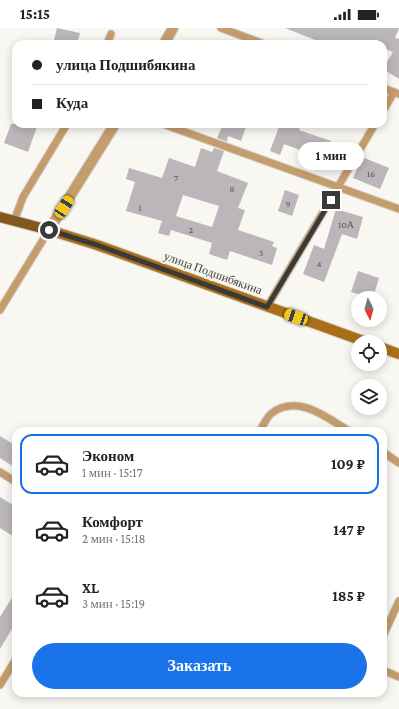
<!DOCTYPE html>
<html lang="ru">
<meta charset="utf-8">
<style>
:root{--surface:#fff;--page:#f6f6f6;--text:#222;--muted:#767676;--line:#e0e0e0;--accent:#1a73e8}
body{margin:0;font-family:"Crimson Pro",serif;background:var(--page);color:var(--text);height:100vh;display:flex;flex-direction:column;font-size:15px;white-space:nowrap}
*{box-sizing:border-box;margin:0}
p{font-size:13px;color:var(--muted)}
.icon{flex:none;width:22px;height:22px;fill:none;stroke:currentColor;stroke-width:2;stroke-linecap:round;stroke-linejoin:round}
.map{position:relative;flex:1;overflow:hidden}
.panel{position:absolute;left:12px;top:399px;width:375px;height:270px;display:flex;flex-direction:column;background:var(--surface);border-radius:12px;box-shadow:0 2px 10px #0003}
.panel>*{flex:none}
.hud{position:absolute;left:12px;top:12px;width:375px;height:88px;border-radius:12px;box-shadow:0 2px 10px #0003;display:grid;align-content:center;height:88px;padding:0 20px;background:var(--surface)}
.needle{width:26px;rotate:174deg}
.controls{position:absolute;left:351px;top:263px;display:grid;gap:8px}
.controls a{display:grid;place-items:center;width:36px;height:36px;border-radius:50%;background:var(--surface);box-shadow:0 2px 10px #0003;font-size:20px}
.end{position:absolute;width:18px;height:18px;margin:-9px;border:5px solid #3b3a38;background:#fff;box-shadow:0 0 0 2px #fff}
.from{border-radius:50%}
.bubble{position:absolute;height:28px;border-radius:14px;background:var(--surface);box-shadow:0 2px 10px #0003;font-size:13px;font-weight:700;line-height:28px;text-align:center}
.car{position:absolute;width:12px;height:24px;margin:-12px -6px;border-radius:5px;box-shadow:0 0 3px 1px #0007;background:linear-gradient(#f5c518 24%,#345 0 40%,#f5c518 0 76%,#345 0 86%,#f5c518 0)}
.hud b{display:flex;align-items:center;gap:14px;height:38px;font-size:15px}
.hud b+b{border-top:1px solid var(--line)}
.hud i{width:10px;height:10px;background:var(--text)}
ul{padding:7px 0 0;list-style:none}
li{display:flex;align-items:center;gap:12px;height:60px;margin:0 8px 6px;padding:0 12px;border:2px solid transparent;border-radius:12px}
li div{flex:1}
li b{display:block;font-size:15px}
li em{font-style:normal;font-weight:700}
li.active{border-color:var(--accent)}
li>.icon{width:36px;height:36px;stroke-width:1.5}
.cta{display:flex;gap:8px;margin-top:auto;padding:8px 20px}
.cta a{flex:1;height:46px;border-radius:24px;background:var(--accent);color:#fff;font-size:16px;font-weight:700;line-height:46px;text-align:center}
.status{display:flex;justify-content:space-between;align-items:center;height:28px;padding:0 20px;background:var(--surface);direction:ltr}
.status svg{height:11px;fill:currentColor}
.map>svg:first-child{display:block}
.building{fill:#bbb6b9;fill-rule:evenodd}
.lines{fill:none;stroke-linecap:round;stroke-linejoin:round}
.service-casing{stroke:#d3d1cc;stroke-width:9}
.tertiary-casing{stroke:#d3d1cc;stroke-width:12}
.secondary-casing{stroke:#d3d1cc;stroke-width:12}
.primary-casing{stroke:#d3d1cc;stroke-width:12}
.service{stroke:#c59d6d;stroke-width:7}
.tertiary{stroke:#c59d6d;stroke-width:10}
.secondary{stroke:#aa6f16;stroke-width:10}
.primary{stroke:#82581f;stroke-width:10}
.route{stroke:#3b3a38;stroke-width:5}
.labels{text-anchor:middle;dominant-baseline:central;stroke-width:3.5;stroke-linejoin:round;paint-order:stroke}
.number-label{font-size:10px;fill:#5b5958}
.street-label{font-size:12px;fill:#3b3a38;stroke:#f9f7f1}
</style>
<div class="status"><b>15:15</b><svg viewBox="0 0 49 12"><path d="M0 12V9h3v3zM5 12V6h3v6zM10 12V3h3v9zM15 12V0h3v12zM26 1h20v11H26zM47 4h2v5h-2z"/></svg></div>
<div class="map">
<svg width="399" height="681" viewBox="0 0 399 681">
<rect width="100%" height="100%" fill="#f9f7f1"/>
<g class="building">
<polygon points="57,0 80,5 77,16 53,16"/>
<polygon points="285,0 399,0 395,10 399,11 399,51 383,41 393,24 383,20 383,16 325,16"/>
<polygon points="11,96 38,96 28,124 4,115"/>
<polygon points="223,96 247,96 241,113 228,108 227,114 217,110"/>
<polygon points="280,96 301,96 299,102 331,113 324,131 284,116 280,127 270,123"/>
<path d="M201,120L212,124L214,120L224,123L217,143L248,155L238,180L245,182L238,202L274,214L272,218L277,220L272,237L230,223L227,232L209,226L212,215L171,202L169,208L158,205L162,193L126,183L135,154L126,151L129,140L162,150L169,130L195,139ZM183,167L219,178L212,199L176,188Z"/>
<polygon points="362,129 389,140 380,161 353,150"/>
<polygon points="285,162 299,167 292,188 278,183"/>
<polygon points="336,181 363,189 357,211 342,206 324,254 303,246 314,217 324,221"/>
<polygon points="358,243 379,250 373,270 351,264"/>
<polygon points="0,408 16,418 16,440 0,430"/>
<polygon points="0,469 16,479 16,510 0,500"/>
<polygon points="16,563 16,594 0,621 0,589"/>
</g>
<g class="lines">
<defs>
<g id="service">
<polyline points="221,0 264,16"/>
<polyline points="107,16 111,6"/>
<polyline points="383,60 399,66"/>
<polyline points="383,83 394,64"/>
<polyline points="163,96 399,181"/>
<polyline points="14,193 23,169 67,96"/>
<polyline points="267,279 375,96"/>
<polyline points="0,282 49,202"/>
<path d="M260,403C263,398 267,388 272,385C298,366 326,389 349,403"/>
<polyline points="383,424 399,435"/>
<polyline points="0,444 16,454"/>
<polyline points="383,608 399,573"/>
<polyline points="383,642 399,649"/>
<polyline points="0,657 16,631"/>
</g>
<g id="tertiary">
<polyline points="164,16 173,0"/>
<polyline points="49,202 115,96"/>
</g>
<g id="secondary">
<polyline points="49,202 97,217 366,314"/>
<polyline points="380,319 399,326"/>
</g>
<polyline id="primary" points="0,189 49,202"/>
</defs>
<use href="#service" class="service-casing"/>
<use href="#tertiary" class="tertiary-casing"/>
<use href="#secondary" class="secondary-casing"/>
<use href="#primary" class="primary-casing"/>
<use href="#service" class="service"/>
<use href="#tertiary" class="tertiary"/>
<use href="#secondary" class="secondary"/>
<use href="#primary" class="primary"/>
</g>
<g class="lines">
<polyline class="route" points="49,202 97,217 267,279 331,172"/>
</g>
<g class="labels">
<g class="number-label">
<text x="371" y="145">16</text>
<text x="176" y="149">7</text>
<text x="232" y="160">8</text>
<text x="288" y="175">9</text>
<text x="140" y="179">1</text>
<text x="346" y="196">10А</text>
<text x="191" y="201">2</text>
<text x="261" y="224">3</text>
<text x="319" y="235">4</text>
</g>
<g class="street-label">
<text transform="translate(213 245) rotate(20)">улица Подшибякина</text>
</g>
</g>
</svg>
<div class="controls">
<a><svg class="needle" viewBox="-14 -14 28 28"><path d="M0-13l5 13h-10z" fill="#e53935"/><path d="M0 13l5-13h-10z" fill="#767676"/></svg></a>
<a><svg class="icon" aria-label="locate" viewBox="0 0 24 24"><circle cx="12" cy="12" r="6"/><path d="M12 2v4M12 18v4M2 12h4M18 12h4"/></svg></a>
<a><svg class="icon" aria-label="layers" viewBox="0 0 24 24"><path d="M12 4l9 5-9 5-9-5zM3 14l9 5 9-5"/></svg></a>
</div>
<i class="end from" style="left:49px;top:202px"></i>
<i class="end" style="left:331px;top:172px"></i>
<div class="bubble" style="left:298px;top:114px;width:66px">1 мин</div>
<i class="car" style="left:64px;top:179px;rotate:33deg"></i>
<i class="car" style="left:296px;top:289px;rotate:289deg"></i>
<div class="hud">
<b><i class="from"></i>улица Подшибякина</b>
<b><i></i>Куда</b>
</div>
<section class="panel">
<ul>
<li class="active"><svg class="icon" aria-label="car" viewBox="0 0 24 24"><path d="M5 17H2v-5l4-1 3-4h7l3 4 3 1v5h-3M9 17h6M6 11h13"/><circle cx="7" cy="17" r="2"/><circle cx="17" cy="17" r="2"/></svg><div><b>Эконом</b><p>1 мин · 15:17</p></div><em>109 ₽</em></li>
<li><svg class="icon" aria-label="car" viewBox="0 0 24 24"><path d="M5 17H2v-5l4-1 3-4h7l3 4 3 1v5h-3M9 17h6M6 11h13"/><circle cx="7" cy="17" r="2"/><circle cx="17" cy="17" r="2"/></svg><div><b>Комфорт</b><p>2 мин · 15:18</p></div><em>147 ₽</em></li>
<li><svg class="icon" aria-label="car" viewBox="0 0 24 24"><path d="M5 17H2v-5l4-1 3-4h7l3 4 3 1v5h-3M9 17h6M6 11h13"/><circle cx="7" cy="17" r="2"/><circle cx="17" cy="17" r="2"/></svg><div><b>XL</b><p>3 мин · 15:19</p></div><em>185 ₽</em></li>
</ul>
<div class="cta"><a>Заказать</a></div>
</section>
</div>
